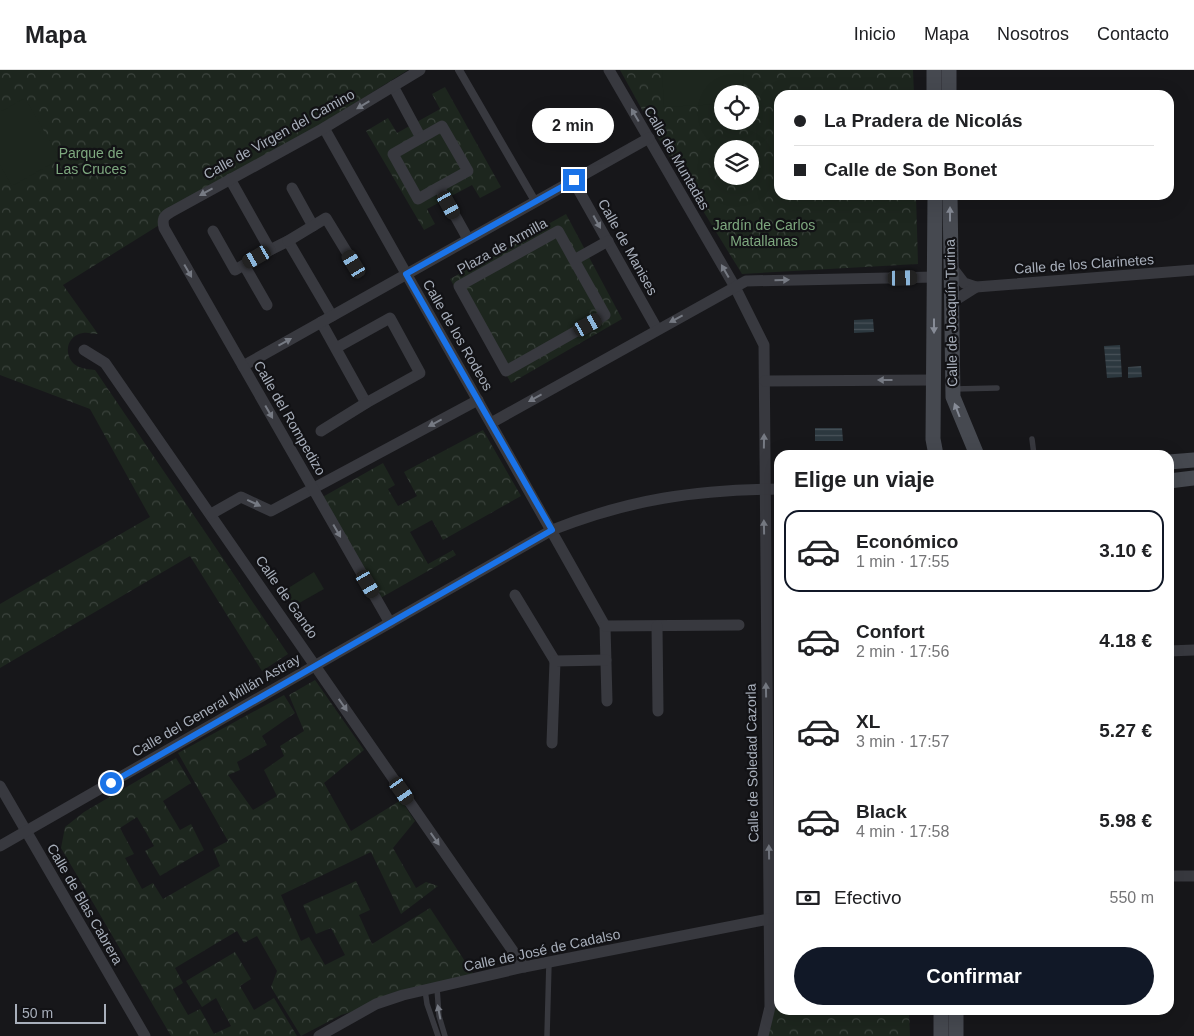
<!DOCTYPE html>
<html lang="es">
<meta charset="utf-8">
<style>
:root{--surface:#fff;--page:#f2f2f2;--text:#202124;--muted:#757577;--line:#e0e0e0;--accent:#111827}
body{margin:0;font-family:Arial,sans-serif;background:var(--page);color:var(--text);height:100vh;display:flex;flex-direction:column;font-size:19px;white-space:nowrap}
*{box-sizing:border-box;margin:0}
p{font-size:16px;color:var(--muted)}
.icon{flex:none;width:28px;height:28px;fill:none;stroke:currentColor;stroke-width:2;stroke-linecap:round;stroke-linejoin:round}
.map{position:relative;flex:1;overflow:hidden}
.panel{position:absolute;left:774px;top:380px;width:400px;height:565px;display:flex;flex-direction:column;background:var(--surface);border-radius:15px;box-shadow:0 5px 20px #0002}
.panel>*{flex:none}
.guide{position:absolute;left:774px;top:20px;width:400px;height:110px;border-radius:15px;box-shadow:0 5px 20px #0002;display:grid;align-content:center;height:110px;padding:0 20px;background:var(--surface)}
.controls{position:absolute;left:714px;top:15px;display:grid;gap:10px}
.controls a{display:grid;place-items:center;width:45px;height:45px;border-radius:50%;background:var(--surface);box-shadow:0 5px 20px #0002;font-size:25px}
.scale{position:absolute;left:15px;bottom:12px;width:91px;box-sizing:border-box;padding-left:5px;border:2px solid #a8afbb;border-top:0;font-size:14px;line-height:18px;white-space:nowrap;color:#a8afbb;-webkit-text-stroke:4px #121215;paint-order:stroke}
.end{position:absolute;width:22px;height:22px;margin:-11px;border:6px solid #1a73e8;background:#fff;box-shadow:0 0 0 2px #fff}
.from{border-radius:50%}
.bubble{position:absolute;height:35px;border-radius:18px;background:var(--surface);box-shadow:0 5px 20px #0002;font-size:16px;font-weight:700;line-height:35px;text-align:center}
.car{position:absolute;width:15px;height:30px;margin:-15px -8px;border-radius:6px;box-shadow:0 0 4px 1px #0007;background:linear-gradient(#222 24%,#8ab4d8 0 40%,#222 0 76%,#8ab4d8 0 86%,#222 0)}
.guide b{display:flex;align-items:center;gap:18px;height:48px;font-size:19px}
.guide b+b{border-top:1px solid var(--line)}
.guide i{width:12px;height:12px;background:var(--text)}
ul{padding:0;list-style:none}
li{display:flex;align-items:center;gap:15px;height:82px;margin:0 10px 8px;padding:0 10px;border:2px solid transparent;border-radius:15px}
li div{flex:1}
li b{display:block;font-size:19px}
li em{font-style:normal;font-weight:700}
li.selected{border-color:var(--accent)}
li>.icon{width:45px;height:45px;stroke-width:1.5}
h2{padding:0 20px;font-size:22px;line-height:60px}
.pay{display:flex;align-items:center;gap:12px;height:55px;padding:0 20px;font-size:19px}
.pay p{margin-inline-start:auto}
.primary-button{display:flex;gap:10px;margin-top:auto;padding:10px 20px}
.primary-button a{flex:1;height:58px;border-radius:30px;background:var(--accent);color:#fff;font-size:20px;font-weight:700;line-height:58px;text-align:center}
header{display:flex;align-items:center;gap:30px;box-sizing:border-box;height:70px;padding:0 25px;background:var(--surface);border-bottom:1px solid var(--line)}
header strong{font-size:24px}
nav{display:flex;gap:28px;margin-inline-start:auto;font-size:18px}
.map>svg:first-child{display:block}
.forest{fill:url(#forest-crowns);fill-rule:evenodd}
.pitch{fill:#1d261e}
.water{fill:url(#water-rules)}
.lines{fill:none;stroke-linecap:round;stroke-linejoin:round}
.service{stroke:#38393f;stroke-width:5.5}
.pedestrian{stroke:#38393f;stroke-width:8}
.minor{stroke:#38393f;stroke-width:11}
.secondary{stroke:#464950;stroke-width:15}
.oneway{fill:#767a83}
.oneway2{fill:#868b96}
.route{stroke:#1a73e8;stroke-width:6}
.labels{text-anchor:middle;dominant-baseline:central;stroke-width:4.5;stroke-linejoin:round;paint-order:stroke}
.street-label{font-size:14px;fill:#a8afbb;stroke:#121215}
.park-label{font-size:14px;fill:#7ea87f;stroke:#121215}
</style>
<header>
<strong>Mapa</strong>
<nav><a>Inicio</a><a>Mapa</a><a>Nosotros</a><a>Contacto</a></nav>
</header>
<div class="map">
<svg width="1194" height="966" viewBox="0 0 1194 966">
<defs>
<pattern id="forest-crowns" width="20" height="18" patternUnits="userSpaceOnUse" patternTransform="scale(1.25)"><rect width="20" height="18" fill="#1d261e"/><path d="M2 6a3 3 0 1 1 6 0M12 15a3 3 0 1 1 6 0" fill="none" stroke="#3b433d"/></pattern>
<pattern id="water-rules" width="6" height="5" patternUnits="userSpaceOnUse" patternTransform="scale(1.25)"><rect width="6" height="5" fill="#2c383f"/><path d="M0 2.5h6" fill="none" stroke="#485259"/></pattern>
</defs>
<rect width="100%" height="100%" fill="#17171a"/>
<g class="forest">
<path d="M0,0H408L63,215L98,264C93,264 87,262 83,263C64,266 63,290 79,297C84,299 90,299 95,300L288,584L262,601L190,486L0,598V534L150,447L90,339L0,305Z"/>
<path d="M620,0H913L914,25H779V125H916L918,194L742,204L655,63ZM722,24H750V51H722ZM722,79H750V106H722Z"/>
<polygon points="445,17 501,117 480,128 472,115 427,139 435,154 424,160 366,61 388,48 397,63 440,39 432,24"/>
<polygon points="566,144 622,249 511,313 450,209"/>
<polygon points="483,360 521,426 443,470 432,450 410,462 428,494 453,480 456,485 377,530 319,429 383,393 395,415 388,419 398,436 417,426 404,402"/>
<polygon points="315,610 364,680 324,713 351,761 401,730 415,751 393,778 416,818 426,812 438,816 401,844 371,782 281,825 301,871 309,867 325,895 345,885 331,858 316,864 303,835 356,811 370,840 359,845 372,874 430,838 474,905 341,945 301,966 271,917 277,901 257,866 244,873 237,861 175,898 183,913 173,919 188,945 200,939 214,964 231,956 216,928 202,937 186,911 235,882 251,909 240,916 254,940 274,928 297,966 171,966 61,778 65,757 84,742 176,688 191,713 163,731 180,760 191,754 204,780 160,806 145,781 154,776 137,747 120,758 134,784 125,788 142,819 153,813 163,829 220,796 213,779 228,771 178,683 284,625 295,643 262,666 267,675 237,692 240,700 228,705 253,740 277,726 264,700 284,686 280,676 304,661 289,625"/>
<polygon points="779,847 779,940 909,940 910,966 767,966 770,849"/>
</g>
<g class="pitch">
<polygon points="662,0 743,0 744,24 722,24 722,34 664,37"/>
<polygon points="25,28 60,89 12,116 0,95 0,42"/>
<polygon points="314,502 324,519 294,536 285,520"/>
</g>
<g class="water">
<polygon points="873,249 874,262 854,263 854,250"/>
<polygon points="1120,275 1122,307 1107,308 1104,276"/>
<polygon points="1141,296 1142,307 1128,308 1128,297"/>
<polygon points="815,358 842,358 843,371 815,371"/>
</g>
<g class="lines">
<g class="service">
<polyline points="954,319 997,318"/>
<polyline points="1032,369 1034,385"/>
<polyline points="437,918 439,946 445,966"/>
<polyline points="425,920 427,934 438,966"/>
<polyline points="547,966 549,892"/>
</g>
<polyline class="pedestrian" points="459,0 535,131"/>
<g class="minor">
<polyline points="609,0 735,217 764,275 770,937 763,966"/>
<polyline points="393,16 421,68"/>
<polyline points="324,58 605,556 607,631"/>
<polyline points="230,109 270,180 288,171 332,246"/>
<polyline points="573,110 657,259"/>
<polyline points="439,117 468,101 442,56 393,84 418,129 439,117 468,169"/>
<polyline points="292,118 313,156"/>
<polyline points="213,161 235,200 270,180"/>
<polyline points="288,171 326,148 354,194"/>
<polyline points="574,190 605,245 506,301 459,216 558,161 574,190 608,171"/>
<polyline points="244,195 267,235"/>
<polyline points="951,196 964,213 976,217 1194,200"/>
<polyline points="951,238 957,229 976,217"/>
<polyline points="321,252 366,333 420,303 390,248 336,278"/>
<polyline points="84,280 105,293 524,897"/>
<polyline points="243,296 649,68"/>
<polyline points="765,311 934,310"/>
<polyline points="491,353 746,211 935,207"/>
<polyline points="321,361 366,333"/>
<polyline points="211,444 241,427 271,441 478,330"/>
<polyline points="515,525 555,591"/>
<path d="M390,553L164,158C162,150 163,146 171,142L324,58L420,0"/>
<polyline points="605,556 739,555"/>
<polyline points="657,556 658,641"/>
<polyline points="1169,581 1194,580"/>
<polyline points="552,673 555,591 606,590"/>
<polyline points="0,716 145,966"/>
<path d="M0,776L552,460C631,429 694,420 779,419"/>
<polyline points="1169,806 1194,806"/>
<polyline points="319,966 376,934 403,925 524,897 779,847"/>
</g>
<g class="secondary">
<polyline points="934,0 934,25"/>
<polyline points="949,0 949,25"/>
<polyline points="935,125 933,369 936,385"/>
<polyline points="950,125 953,327 977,385"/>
<polyline points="1169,392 1194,390"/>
<polyline points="1169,411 1194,408"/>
<polyline points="941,940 941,966"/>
<polyline points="956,940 956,966"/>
</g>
</g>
<defs><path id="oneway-solid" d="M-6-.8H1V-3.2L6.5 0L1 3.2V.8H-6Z" transform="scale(1.25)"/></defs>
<g class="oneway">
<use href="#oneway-solid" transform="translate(363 35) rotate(149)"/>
<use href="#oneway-solid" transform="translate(635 45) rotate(-120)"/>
<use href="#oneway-solid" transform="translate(206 122) rotate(151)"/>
<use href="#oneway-solid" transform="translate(597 152) rotate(61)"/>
<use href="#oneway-solid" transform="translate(188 201) rotate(60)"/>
<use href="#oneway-solid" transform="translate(725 201) rotate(-120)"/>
<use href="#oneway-solid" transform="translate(782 210) rotate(-1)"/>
<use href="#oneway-solid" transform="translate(676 249) rotate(152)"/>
<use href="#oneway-solid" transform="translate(285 272) rotate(-29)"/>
<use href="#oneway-solid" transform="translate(885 310) rotate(180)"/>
<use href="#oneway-solid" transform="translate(535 328) rotate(151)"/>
<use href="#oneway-solid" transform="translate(269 342) rotate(60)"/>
<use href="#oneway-solid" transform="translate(435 353) rotate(152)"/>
<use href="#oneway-solid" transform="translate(764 371) rotate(-89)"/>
<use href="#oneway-solid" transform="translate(254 433) rotate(25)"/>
<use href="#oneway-solid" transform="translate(764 457) rotate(-91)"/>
<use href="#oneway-solid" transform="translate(337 461) rotate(60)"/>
<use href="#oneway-solid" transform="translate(766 620) rotate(-91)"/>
<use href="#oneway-solid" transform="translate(343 635) rotate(55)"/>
<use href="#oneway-solid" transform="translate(435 769) rotate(55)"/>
<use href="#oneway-solid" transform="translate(769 782) rotate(-91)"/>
<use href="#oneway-solid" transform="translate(439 942) rotate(-101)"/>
</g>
<g class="oneway2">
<use href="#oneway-solid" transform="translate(950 144) rotate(-90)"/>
<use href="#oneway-solid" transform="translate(934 256) rotate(90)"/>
<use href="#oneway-solid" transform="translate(957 340) rotate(-111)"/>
</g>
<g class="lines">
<polyline class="route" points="111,713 552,460 406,204 574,110"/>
</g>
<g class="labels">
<g class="street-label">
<text transform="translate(279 64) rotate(-29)">Calle de Virgen del Camino</text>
<text transform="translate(677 88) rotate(60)">Calle de Muntadas</text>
<text transform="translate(502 176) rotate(-29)">Plaza de Armilla</text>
<text transform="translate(628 177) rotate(61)">Calle de Manises</text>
<text transform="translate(1084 194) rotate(-4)">Calle de los Clarinetes</text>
<text transform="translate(951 243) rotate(-91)">Calle de Joaquín Turina</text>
<text transform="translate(458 265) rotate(60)">Calle de los Rodeos</text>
<text transform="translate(290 348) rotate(60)">Calle del Rompedizo</text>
<text transform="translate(287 527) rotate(55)">Calle de Gando</text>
<text transform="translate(216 635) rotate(-30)">Calle del General Millán Astray</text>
<text transform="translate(752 693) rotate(-91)">Calle de Soledad Cazorla</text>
<text transform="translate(85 834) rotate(60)">Calle de Blas Cabrera</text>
<text transform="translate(542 880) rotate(-12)">Calle de José de Cadalso</text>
</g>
<g class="park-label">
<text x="91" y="83">Parque de<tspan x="91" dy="16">Las Cruces</tspan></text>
<text x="764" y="155">Jardín de Carlos<tspan x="764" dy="16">Matallanas</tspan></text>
</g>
</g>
</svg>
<div class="controls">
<a><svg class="icon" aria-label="locate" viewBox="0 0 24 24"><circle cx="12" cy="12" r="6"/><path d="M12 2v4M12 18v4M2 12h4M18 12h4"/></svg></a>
<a><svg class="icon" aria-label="layers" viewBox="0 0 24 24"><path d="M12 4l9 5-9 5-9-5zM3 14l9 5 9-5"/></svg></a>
</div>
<div class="scale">50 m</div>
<i class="end from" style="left:111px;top:713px"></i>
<i class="end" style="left:574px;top:110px"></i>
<div class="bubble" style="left:532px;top:38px;width:82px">2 min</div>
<i class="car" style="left:449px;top:135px;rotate:151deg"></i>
<i class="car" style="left:257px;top:187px;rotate:240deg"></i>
<i class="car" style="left:354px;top:194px;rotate:329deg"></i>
<i class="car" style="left:903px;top:208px;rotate:89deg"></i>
<i class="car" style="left:588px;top:255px;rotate:61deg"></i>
<i class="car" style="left:368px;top:514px;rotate:150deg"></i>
<i class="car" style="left:402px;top:721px;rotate:145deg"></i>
<div class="guide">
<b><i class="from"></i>La Pradera de Nicolás</b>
<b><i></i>Calle de Son Bonet</b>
</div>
<section class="panel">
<h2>Elige un viaje</h2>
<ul>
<li class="selected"><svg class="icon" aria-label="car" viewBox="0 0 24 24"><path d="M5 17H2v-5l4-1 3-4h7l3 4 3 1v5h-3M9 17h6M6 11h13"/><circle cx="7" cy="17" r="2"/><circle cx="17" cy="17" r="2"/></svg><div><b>Económico</b><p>1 min · 17:55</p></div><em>3.10 €</em></li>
<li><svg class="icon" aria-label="car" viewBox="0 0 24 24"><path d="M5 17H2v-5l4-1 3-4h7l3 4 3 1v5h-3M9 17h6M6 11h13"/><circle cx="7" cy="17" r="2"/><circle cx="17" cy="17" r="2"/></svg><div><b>Confort</b><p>2 min · 17:56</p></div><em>4.18 €</em></li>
<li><svg class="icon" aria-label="car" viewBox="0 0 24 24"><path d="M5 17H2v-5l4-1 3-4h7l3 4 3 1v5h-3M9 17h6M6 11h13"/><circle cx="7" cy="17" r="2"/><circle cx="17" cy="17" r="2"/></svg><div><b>XL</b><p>3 min · 17:57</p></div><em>5.27 €</em></li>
<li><svg class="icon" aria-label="car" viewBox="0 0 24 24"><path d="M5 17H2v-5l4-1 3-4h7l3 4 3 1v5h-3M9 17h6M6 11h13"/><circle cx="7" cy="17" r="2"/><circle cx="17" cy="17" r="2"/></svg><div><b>Black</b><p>4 min · 17:58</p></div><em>5.98 €</em></li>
</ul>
<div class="pay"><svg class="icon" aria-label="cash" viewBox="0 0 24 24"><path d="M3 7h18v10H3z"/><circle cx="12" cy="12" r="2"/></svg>Efectivo<p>550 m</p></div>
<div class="primary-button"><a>Confirmar</a></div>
</section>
</div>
